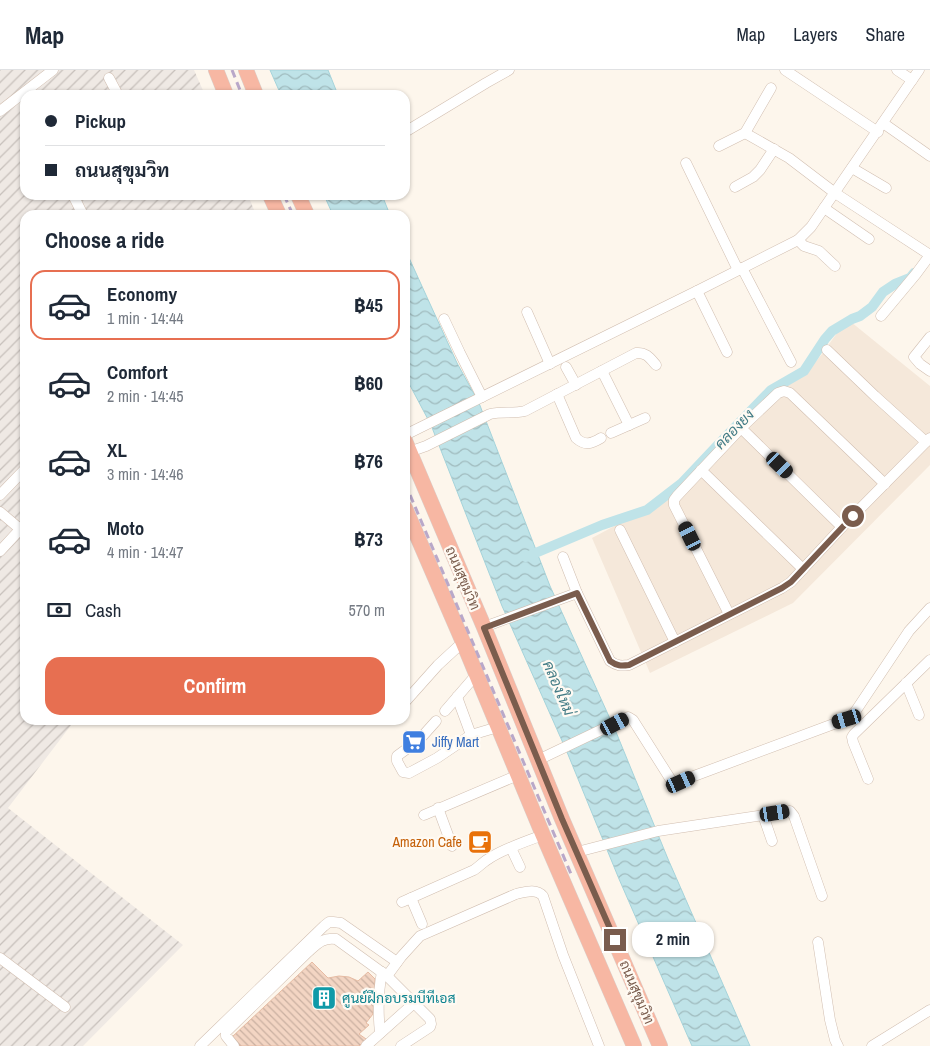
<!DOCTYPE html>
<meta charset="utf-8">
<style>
:root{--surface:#fff;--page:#f2f2f3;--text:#1f2937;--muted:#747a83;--line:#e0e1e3;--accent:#e76f51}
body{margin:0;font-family:"Archivo Narrow",Sarabun,sans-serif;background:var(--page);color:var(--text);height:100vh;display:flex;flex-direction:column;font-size:19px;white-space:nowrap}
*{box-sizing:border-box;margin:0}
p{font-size:16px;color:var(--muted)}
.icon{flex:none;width:28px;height:28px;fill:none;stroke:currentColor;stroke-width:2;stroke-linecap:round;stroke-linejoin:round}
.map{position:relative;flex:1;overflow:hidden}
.side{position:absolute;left:20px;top:140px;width:390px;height:515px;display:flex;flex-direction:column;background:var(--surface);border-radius:15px;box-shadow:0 1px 4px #0004}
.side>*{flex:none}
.top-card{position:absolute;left:20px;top:20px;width:390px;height:110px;border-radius:15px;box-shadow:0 1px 4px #0004;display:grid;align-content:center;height:110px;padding:0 25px;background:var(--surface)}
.end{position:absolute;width:22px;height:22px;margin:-11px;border:6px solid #7a5c4d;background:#fff;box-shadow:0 0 0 2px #fff}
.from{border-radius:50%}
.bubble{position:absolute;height:35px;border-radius:15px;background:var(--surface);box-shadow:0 1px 4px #0004;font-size:16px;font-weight:800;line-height:35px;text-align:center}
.car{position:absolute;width:15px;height:30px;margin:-15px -8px;border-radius:6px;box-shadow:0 0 4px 1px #0007;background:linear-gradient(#222 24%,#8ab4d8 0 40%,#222 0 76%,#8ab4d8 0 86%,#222 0)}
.top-card b{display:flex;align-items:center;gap:18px;height:48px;font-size:19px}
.top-card b+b{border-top:1px solid var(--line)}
.top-card i{width:12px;height:12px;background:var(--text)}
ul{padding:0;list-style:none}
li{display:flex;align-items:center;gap:15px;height:70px;margin:0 10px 8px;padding:0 15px;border:2px solid transparent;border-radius:15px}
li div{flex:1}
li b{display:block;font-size:19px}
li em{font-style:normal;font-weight:800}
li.current{border-color:var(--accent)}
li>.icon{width:45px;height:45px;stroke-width:1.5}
h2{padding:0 25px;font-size:22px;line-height:60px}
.pay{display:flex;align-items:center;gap:12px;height:55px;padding:0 25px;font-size:19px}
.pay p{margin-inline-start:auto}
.cta{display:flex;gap:10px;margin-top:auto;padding:10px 25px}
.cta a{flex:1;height:58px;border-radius:15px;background:var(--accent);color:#fff;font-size:20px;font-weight:800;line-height:58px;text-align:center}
header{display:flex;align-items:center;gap:30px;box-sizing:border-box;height:70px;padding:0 25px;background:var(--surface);border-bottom:1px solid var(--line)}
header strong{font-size:24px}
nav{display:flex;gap:28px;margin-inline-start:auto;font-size:18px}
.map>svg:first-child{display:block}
.residential{fill:#f5e8da}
.industrial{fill:url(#industrial-furrows)}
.water{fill:url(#water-waves);stroke:#a5d3da}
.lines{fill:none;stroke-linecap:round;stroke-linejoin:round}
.canal{stroke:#bfe3e8;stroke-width:10}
.building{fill:url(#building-back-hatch);stroke:#e6bba3}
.minor-casing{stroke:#d1beb0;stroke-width:11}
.highway-casing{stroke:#dad1cd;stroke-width:16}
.minor{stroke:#fff;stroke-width:10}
.highway{stroke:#f7b7a3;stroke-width:15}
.rail{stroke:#b9a8c9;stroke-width:3;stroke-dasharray:8 5;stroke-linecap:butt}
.route{stroke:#7a5c4d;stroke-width:6}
.labels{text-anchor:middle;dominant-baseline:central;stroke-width:4.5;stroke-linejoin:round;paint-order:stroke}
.street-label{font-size:14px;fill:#7a5c4d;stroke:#fffaf3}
.shop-label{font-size:14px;fill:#366cbe;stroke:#fffaf3;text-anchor:start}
.food-label{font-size:14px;fill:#c56008;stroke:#fffaf3;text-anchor:end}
.culture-label{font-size:14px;fill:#0d838f;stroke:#fffaf3;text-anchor:start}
.water-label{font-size:15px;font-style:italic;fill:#437c86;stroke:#fffaf3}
</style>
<header>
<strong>Map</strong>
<nav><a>Map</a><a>Layers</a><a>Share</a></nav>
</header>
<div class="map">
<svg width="930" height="976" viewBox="0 0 930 976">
<defs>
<pattern id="industrial-furrows" width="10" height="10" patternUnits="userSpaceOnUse" patternTransform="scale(1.25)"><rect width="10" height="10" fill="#efe9e4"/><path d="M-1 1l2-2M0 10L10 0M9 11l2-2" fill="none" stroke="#c7c0bb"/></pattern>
<pattern id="water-waves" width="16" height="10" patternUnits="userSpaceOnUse" patternTransform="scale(1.25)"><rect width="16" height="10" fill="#bfe3e8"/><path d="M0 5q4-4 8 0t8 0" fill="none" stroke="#a0bbbe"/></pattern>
<pattern id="building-back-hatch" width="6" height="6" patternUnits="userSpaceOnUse" patternTransform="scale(1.25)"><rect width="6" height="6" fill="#f3d5c3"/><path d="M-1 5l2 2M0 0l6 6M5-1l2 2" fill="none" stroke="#cab0a1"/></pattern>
</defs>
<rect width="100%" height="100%" fill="#fdf6ec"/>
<polygon class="residential" points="851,252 930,316 930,395 793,533 650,603 592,468 622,452 668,429 709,381 765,328 804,306 822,284 842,256"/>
<polygon class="industrial" points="0,0 194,0 205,25 25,25 25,125 248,125 256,145 25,145 25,650 75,650 8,738 183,875 83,976 0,976"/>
<g class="water">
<polygon points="270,0 328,0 338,25 281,25"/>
<polygon points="324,125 382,125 390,145 333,145"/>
<polygon points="405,179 457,293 479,333 550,516 616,662 668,789 750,976 692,976 619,809 567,682 502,536 431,355 405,306"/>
</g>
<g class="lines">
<polyline class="canal" points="526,487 602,455 647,440 682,413 716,377 771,320 804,301 825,269 832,261 852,249 860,246 872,237 883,222 895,214 910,208 914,203"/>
</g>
<polygon class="building" points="312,892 328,908 339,906 349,907 358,911 368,902 375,909 373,944 366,953 369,955 359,964 366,969 359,976 240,976 232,967"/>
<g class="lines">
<defs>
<g id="minor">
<polyline points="785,0 878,62"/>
<polyline points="897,0 912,10"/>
<polyline points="109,8 118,25"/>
<polyline points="0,41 53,0"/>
<polyline points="883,53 930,86"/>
<polyline points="405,62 486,13 509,0"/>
<polyline points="745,63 789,88 835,123 930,185"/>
<polyline points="719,76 745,63 771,18"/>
<polyline points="686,93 738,200"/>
<polyline points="852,98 886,118"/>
<polyline points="735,117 753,107 760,100 774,79"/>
<polyline points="73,125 83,145"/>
<polyline points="824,138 869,169"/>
<polyline points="798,170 804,176 819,181 835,196"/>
<polyline points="742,198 791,292"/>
<polyline points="697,221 727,282"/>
<polyline points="527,242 550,294"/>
<polyline points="881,246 916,204 930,185"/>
<polyline points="444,249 460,283 482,327"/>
<polyline points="930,267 914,287 920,294 930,301"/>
<polyline points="827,280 875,326 926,372"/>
<polyline points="566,297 576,315"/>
<polyline points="602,301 629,355"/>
<path d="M557,324L576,368C585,376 591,374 601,368"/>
<polyline points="741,358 842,457"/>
<polyline points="611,363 645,348"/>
<polyline points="405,365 697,221 798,170 811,157 824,138 919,0"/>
<path d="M409,382L426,376L490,344C502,341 513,344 525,341L636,283C646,282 650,288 656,295"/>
<polyline points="701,400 803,499"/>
<polyline points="0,425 25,399"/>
<polyline points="0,442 20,459"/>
<polyline points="620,460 675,572"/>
<polyline points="0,481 25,454"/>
<polyline points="563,487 577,523"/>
<polyline points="729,544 674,435 674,430 677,426 741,358 778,323 784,321 790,323 885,414"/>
<path d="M484,557L577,523L610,591C617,596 621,596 629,595L782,518L791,512L842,457L930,368"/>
<polyline points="906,613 919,645"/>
<polyline points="457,627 471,665"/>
<polyline points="405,632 438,595 463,572"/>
<polyline points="445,641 476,605"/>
<polyline points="436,651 419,670 397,686 397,691 403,702 409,703 437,688 471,665 498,657"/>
<path d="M538,690L628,647L633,650L671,710C678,716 687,709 694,706L847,649L855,642L909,561L930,538"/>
<polyline points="868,709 853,672 852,667 854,664 930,590"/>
<polyline points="438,738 452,776"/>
<polyline points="424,745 518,705"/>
<polyline points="763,745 772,771"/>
<polyline points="511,778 520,797"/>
<polyline points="577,782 658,761 790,741 794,746 822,826"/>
<polyline points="411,828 422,854"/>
<path d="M402,832L474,800C480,796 484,791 490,788C503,779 527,771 543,765"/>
<polyline points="818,872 830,950 835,970 838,976"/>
<polyline points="0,888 65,937"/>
<polyline points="387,906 430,949 431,954 430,957 401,976"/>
<path d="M380,963C378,943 378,922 382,902"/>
<polyline points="200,976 324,856 329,852 333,852 341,853 397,892"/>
<path d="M234,976L226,966V962L308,882C317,874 323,867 336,869L387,906L401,887L420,866L516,824C525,822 536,818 543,826L563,885L599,976"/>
<polyline points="366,976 414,933"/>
<polyline points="872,976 930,940"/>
</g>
<g id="highway">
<polyline points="216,0 226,25"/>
<polyline points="246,0 256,25"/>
<polyline points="270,125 279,145"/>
<polyline points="298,125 307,145"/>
<polyline points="405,371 484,557 562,749 660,976"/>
<polyline points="405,438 463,572 543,765 634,976"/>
</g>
</defs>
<use href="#minor" class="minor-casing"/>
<use href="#highway" class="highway-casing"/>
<use href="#minor" class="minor"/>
<use href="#highway" class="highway"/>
<g class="rail">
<polyline points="232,0 242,25"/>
<polyline points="284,125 293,145"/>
<polyline points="405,413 571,804"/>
</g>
</g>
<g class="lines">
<path class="route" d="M615,870L562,749L484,558L577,523L610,591C617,596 621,596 629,595L782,518L791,512L853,446"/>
</g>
<defs>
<symbol id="supermarket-square" viewBox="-11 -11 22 22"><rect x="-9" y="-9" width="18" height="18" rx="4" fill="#3f7fe0" stroke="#fffaf3"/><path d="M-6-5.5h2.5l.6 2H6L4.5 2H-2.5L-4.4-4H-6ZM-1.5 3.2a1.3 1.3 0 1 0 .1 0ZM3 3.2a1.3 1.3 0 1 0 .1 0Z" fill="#fff"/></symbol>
<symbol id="cafe-square" viewBox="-11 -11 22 22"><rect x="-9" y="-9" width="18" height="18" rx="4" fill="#e8710a" stroke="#fffaf3"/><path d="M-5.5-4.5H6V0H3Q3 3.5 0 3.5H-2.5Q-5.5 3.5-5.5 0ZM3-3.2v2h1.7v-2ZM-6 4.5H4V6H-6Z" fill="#fff"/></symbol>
<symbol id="building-square" viewBox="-11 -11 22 22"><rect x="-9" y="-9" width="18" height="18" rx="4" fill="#0f9aa8" stroke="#fffaf3"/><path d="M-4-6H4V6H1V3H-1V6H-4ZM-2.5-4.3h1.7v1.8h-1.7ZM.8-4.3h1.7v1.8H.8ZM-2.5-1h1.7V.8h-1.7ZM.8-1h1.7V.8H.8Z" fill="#fff"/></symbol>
</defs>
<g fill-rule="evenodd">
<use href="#supermarket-square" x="400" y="658" width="28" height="28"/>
<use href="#cafe-square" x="466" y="758" width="28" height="28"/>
<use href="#building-square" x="310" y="914" width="28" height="28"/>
</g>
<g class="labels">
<g class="street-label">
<text transform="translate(463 508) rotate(67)">ถนนสุขุมวิท</text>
<text transform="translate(637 922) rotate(67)">ถนนสุขุมวิท</text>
</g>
<g class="shop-label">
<text x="432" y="672">Jiffy Mart</text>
</g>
<g class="food-label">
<text x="462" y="772">Amazon Cafe</text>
</g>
<g class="culture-label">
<text x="342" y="928">ศูนย์ฝึกอบรมบีทีเอส</text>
</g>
<g class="water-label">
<text transform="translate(734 359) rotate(-46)">คลองยง</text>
<text transform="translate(559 618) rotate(67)">คลองใหม่</text>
</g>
</g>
</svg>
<i class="end from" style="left:853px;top:446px"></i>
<i class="end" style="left:615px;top:870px"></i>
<div class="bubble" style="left:632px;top:852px;width:82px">2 min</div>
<i class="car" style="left:780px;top:395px;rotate:134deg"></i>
<i class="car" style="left:690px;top:466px;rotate:334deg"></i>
<i class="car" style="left:847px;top:649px;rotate:253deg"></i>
<i class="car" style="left:615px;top:654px;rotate:62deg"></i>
<i class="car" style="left:681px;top:712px;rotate:66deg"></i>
<i class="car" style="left:775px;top:743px;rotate:81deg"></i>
<div class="top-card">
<b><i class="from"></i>Pickup</b>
<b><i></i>ถนนสุขุมวิท</b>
</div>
<section class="side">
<h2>Choose a ride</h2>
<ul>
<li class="current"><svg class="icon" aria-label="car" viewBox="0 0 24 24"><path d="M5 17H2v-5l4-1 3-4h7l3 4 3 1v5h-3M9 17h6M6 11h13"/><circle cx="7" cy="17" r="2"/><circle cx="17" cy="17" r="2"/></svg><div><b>Economy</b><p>1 min · 14:44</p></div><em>฿45</em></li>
<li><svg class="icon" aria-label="car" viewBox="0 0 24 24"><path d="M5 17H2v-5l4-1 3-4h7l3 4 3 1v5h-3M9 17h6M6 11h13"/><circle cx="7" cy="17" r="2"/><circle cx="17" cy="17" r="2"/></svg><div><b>Comfort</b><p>2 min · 14:45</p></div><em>฿60</em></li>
<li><svg class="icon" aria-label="car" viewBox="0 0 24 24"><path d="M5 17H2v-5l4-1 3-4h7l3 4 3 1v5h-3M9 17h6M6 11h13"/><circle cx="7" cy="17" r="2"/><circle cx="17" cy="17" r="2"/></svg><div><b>XL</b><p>3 min · 14:46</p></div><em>฿76</em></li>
<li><svg class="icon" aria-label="car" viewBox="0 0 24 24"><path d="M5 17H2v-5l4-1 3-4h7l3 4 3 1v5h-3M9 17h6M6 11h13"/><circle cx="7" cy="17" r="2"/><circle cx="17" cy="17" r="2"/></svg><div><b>Moto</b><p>4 min · 14:47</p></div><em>฿73</em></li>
</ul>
<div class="pay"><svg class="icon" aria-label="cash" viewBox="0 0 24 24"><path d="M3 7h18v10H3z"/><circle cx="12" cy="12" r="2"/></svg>Cash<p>570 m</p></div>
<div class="cta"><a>Confirm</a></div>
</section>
</div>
